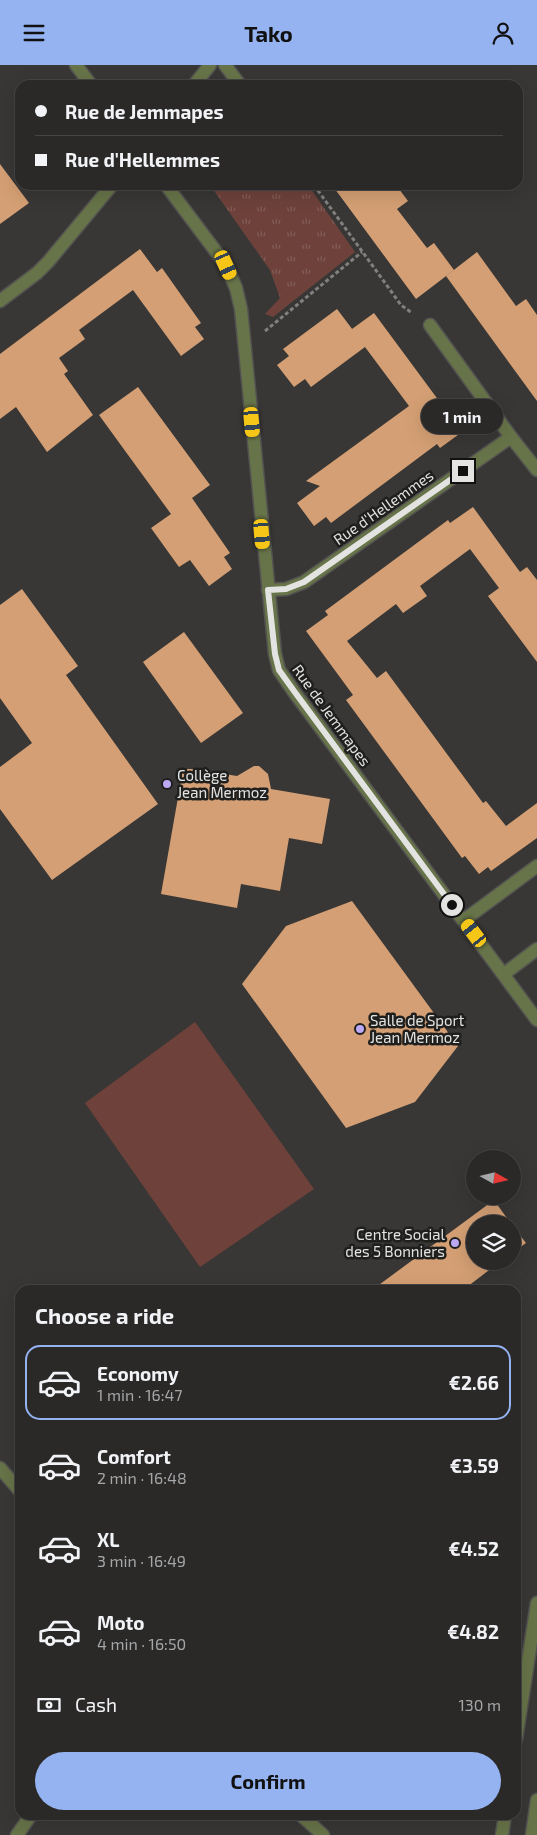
<!DOCTYPE html>
<meta charset="utf-8">
<style>
:root{--surface:#2a2928;--page:#323130;--text:#f1f3f6;--muted:#a5a6a8;--line:#464545;--accent:#95b2f1}
body{margin:0;font-family:"Exo 2",sans-serif;background:var(--page);color:var(--text);height:100vh;display:flex;flex-direction:column;font-size:19px;white-space:nowrap}
*{box-sizing:border-box;margin:0}
p{font-size:16px;color:var(--muted)}
.icon{flex:none;width:28px;height:28px;fill:none;stroke:currentColor;stroke-width:2;stroke-linecap:round;stroke-linejoin:round}
.map{position:relative;flex:1;overflow:hidden}
.details{position:absolute;left:15px;top:1220px;width:506px;height:535px;display:flex;flex-direction:column;background:var(--surface);border-radius:15px;box-shadow:0 5px 20px #0002,0 0 0 1px var(--line)}
.details>*{flex:none}
.top-card{position:absolute;left:15px;top:15px;width:508px;height:110px;border-radius:15px;box-shadow:0 5px 20px #0002,0 0 0 1px var(--line);display:grid;align-content:center;height:110px;padding:0 20px;background:var(--surface)}
.needle{width:32px;rotate:98deg}
.controls{position:absolute;left:466px;top:1085px;display:grid;gap:10px}
.controls a{display:grid;place-items:center;width:55px;height:55px;border-radius:50%;background:var(--surface);box-shadow:0 5px 20px #0002,0 0 0 1px var(--line);font-size:25px}
.end{position:absolute;width:22px;height:22px;margin:-11px;border:6px solid #e3e3e1;background:#111;box-shadow:0 0 0 2px #111}
.from{border-radius:50%}
.bubble{position:absolute;height:35px;border-radius:18px;background:var(--surface);box-shadow:0 5px 20px #0002,0 0 0 1px var(--line);font-size:16px;font-weight:700;line-height:35px;text-align:center}
.car{position:absolute;width:15px;height:30px;margin:-15px -8px;border-radius:6px;box-shadow:0 0 4px 1px #0007;background:linear-gradient(#f5c518 24%,#345 0 40%,#f5c518 0 76%,#345 0 86%,#f5c518 0)}
.top-card b{display:flex;align-items:center;gap:18px;height:48px;font-size:19px}
.top-card b+b{border-top:1px solid var(--line)}
.top-card i{width:12px;height:12px;background:var(--text)}
ul{padding:0;list-style:none}
li{display:flex;align-items:center;gap:15px;height:75px;margin:0 10px 8px;padding:0 10px;border:2px solid transparent;border-radius:15px}
li div{flex:1}
li b{display:block;font-size:19px}
li em{font-style:normal;font-weight:700}
li.on{border-color:var(--accent)}
li>.icon{width:45px;height:45px;stroke-width:1.5}
h2{padding:0 20px;font-size:22px;line-height:60px}
.pay{display:flex;align-items:center;gap:12px;height:55px;padding:0 20px;font-size:19px}
.pay p{margin-inline-start:auto}
.primary-button{display:flex;gap:10px;margin-top:auto;padding:10px 20px}
.primary-button a{flex:1;height:58px;border-radius:30px;background:var(--accent);color:#111;font-size:20px;font-weight:700;line-height:58px;text-align:center}
header{display:flex;justify-content:space-between;align-items:center;height:65px;padding:0 20px;background:var(--accent);color:#111;font-size:22px;font-weight:700}
.map>svg:first-child{display:block}
.grass{fill:url(#grass-tufts)}
.park{fill:#6e423b}
.building{fill:#d49f74}
.lines{fill:none;stroke-linecap:round;stroke-linejoin:round}
.service-casing{stroke:#535351;stroke-width:15}
.minor-casing{stroke:#535351;stroke-width:15}
.tertiary-casing{stroke:#535351;stroke-width:15}
.path{stroke:#80807e;stroke-width:3;stroke-dasharray:4 2.5;stroke-linecap:butt}
.service{stroke:#677348;stroke-width:12}
.minor{stroke:#677348;stroke-width:12}
.tertiary{stroke:#677348;stroke-width:12}
.route{stroke:#e3e3e1;stroke-width:6}
.poi-dot{fill:#bea9f5;stroke:#1f1f1e;stroke-width:2}
.labels{text-anchor:middle;dominant-baseline:central;stroke-width:5;stroke-linejoin:round;paint-order:stroke}
.street-label{font-size:15px;fill:#e3e3e1;stroke:#1f1f1e}
.poi-label{font-size:15px;fill:#e3e3e1;stroke:#1f1f1e;text-anchor:start}
</style>
<header><svg class="icon" aria-label="menu" viewBox="0 0 24 24"><path d="M4 6h16M4 12h16M4 18h16"/></svg>Tako<svg class="icon" aria-label="person" viewBox="0 0 24 24"><circle cx="12" cy="8" r="4"/><path d="M4 21q1-7 8-7t8 7"/></svg></header>
<div class="map">
<svg width="537" height="1770" viewBox="0 0 537 1770">
<defs>
<pattern id="grass-tufts" width="24" height="20" patternUnits="userSpaceOnUse" patternTransform="scale(1.25)"><rect width="24" height="20" fill="#6e423b"/><path d="M3 7l-1-3M5 7V3M7 7l1-3M15 17l-1-3M17 17v-4M19 17l1-3" fill="none" stroke="#835d57"/></pattern>
</defs>
<rect width="100%" height="100%" fill="#383735"/>
<polygon class="grass" points="210,120 308,120 355,187 273,252 265,249 280,233 270,205"/>
<polygon class="park" points="195,957 314,1124 200,1202 85,1038"/>
<g class="building">
<polygon points="0,99 29,138 0,159"/>
<polygon points="332,120 396,120 408,136 397,144 427,183 434,178 454,205 416,234"/>
<polygon points="140,184 157,207 162,203 201,258 195,262 204,274 181,291 133,225 79,265 85,274 59,293 68,306 64,309 93,350 47,387 16,342 0,354 0,289"/>
<polygon points="477,187 516,241 526,234 537,250 537,336 446,211"/>
<polygon points="337,244 362,277 352,264 374,248 462,367 440,383 437,379 331,458 326,452 314,461 297,438 320,421 306,416 409,341 365,282 311,322 305,314 294,322 277,300 289,291 283,284"/>
<polygon points="138,322 210,420 192,433 230,488 224,492 232,504 209,521 190,495 179,502 151,463 171,449 99,350"/>
<polygon points="473,442 520,507 527,502 537,515 537,597 488,531 499,523 470,484 420,521 427,531 403,548 396,539 347,576 377,613 386,606 483,738 486,736 506,761 537,738 537,773 491,806 488,802 479,809 465,791 462,793 346,635 353,630 306,566 328,550 325,546 448,455 450,458"/>
<polygon points="22,524 78,601 66,610 158,739 52,815 0,744 0,702 32,678 0,633 0,540"/>
<polygon points="184,567 243,648 201,678 143,597"/>
<polygon points="254,701 259,701 268,709 271,724 330,734 322,779 289,773 280,826 241,819 237,843 161,829 183,704 194,704 237,711"/>
<polygon points="352,836 458,981 415,1037 346,1063 242,919 286,861"/>
<polygon points="494,1135 511,1159 475,1159 475,1196 501,1196 463,1225 372,1225"/>
<polygon points="512,1160 526,1178 512,1188"/>
</g>
<g class="lines">
<defs>
<g id="service">
<polyline points="225,0 240,20"/>
<polyline points="504,909 537,884"/>
</g>
<g id="minor">
<polyline points="76,0 91,20"/>
<polyline points="194,20 210,0"/>
<polyline points="166,120 226,200 236,223 241,244 275,589 279,605 294,627 537,955"/>
<polyline points="0,236 37,208 48,197 112,120"/>
<polyline points="430,260 511,372 537,405"/>
<polyline points="268,525 286,524 304,517 511,372"/>
<polyline points="464,855 537,801"/>
<polyline points="516,1674 537,1538"/>
<polyline points="17,1770 31,1750"/>
<polyline points="502,1770 505,1750"/>
<polyline points="532,1770 537,1735"/>
</g>
<g id="tertiary">
<polyline points="0,1403 20,1426"/>
<polyline points="301,1750 323,1770"/>
</g>
</defs>
<use href="#service" class="service-casing"/>
<use href="#minor" class="minor-casing"/>
<use href="#tertiary" class="tertiary-casing"/>
<g class="path">
<polyline points="314,120 401,240 412,248"/>
<polyline points="265,266 362,187"/>
</g>
<use href="#service" class="service"/>
<use href="#minor" class="minor"/>
<use href="#tertiary" class="tertiary"/>
</g>
<g class="lines">
<polyline class="route" points="452,840 294,626 279,605 275,589 268,525 286,524 304,517 463,406"/>
</g>
<g class="poi-dot">
<circle cx="167" cy="719" r="5"/>
<circle cx="360" cy="964" r="5"/>
<circle cx="455" cy="1178" r="5"/>
</g>
<g class="labels">
<g class="street-label">
<text transform="translate(383 442) rotate(-35)">Rue d'Hellemmes</text>
<text transform="translate(332 650) rotate(54)">Rue de Jemmapes</text>
</g>
<g class="poi-label">
<text x="177" y="710">Collège<tspan x="177" dy="17">Jean Mermoz</tspan></text>
<text x="370" y="955">Salle de Sport<tspan x="370" dy="17">Jean Mermoz</tspan></text>
<text x="445" y="1169" text-anchor="end">Centre Social<tspan x="445" dy="17">des 5 Bonniers</tspan></text>
</g>
</g>
</svg>
<div class="controls">
<a><svg class="needle" viewBox="-14 -14 28 28"><path d="M0-13l5 13h-10z" fill="#e53935"/><path d="M0 13l5-13h-10z" fill="#a5a6a8"/></svg></a>
<a><svg class="icon" aria-label="layers" viewBox="0 0 24 24"><path d="M12 4l9 5-9 5-9-5zM3 14l9 5 9-5"/></svg></a>
</div>
<i class="end from" style="left:452px;top:840px"></i>
<i class="end" style="left:463px;top:406px"></i>
<div class="bubble" style="left:421px;top:334px;width:82px">1 min</div>
<i class="car" style="left:226px;top:200px;rotate:156deg"></i>
<i class="car" style="left:252px;top:357px;rotate:175deg"></i>
<i class="car" style="left:262px;top:469px;rotate:175deg"></i>
<i class="car" style="left:474px;top:868px;rotate:323deg"></i>
<div class="top-card">
<b><i class="from"></i>Rue de Jemmapes</b>
<b><i></i>Rue d'Hellemmes</b>
</div>
<section class="details">
<h2>Choose a ride</h2>
<ul>
<li class="on"><svg class="icon" aria-label="car" viewBox="0 0 24 24"><path d="M5 17H2v-5l4-1 3-4h7l3 4 3 1v5h-3M9 17h6M6 11h13"/><circle cx="7" cy="17" r="2"/><circle cx="17" cy="17" r="2"/></svg><div><b>Economy</b><p>1 min · 16:47</p></div><em>€2.66</em></li>
<li><svg class="icon" aria-label="car" viewBox="0 0 24 24"><path d="M5 17H2v-5l4-1 3-4h7l3 4 3 1v5h-3M9 17h6M6 11h13"/><circle cx="7" cy="17" r="2"/><circle cx="17" cy="17" r="2"/></svg><div><b>Comfort</b><p>2 min · 16:48</p></div><em>€3.59</em></li>
<li><svg class="icon" aria-label="car" viewBox="0 0 24 24"><path d="M5 17H2v-5l4-1 3-4h7l3 4 3 1v5h-3M9 17h6M6 11h13"/><circle cx="7" cy="17" r="2"/><circle cx="17" cy="17" r="2"/></svg><div><b>XL</b><p>3 min · 16:49</p></div><em>€4.52</em></li>
<li><svg class="icon" aria-label="car" viewBox="0 0 24 24"><path d="M5 17H2v-5l4-1 3-4h7l3 4 3 1v5h-3M9 17h6M6 11h13"/><circle cx="7" cy="17" r="2"/><circle cx="17" cy="17" r="2"/></svg><div><b>Moto</b><p>4 min · 16:50</p></div><em>€4.82</em></li>
</ul>
<div class="pay"><svg class="icon" aria-label="cash" viewBox="0 0 24 24"><path d="M3 7h18v10H3z"/><circle cx="12" cy="12" r="2"/></svg>Cash<p>130 m</p></div>
<div class="primary-button"><a>Confirm</a></div>
</section>
</div>
